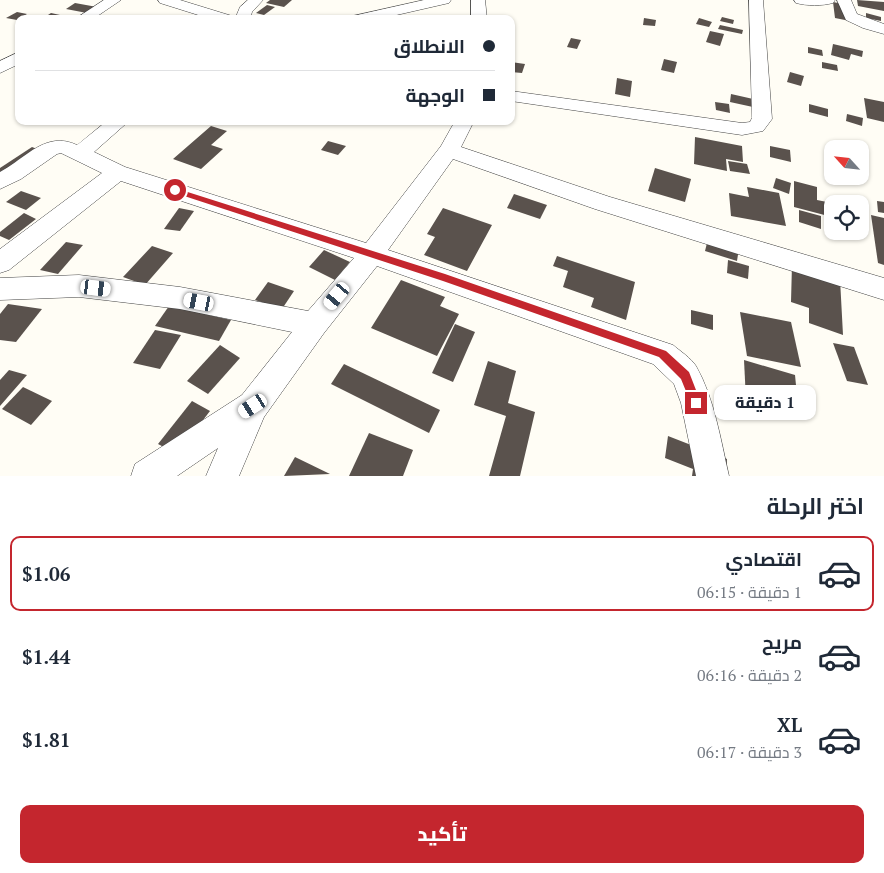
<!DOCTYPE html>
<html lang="ar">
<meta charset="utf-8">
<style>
:root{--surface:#fff;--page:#f2f2f3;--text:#1f2937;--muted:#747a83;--line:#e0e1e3;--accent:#c4262e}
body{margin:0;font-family:"PT Serif",Cairo,serif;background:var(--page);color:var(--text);direction:rtl;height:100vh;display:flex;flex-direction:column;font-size:19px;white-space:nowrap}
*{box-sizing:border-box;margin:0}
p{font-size:16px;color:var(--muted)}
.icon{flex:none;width:28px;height:28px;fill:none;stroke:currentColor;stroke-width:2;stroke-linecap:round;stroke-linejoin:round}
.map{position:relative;height:476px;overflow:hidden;direction:ltr}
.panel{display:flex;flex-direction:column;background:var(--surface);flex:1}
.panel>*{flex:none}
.top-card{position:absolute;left:15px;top:15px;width:500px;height:110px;border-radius:10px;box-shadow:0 1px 4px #0004;direction:rtl;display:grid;align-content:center;height:110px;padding:0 20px;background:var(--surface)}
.needle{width:32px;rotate:297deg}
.controls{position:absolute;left:824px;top:140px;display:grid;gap:10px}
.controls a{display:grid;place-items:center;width:45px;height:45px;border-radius:10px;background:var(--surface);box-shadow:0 1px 4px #0004;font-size:25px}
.end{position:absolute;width:22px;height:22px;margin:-11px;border:6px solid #c4262e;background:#fff;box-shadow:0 0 0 2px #fff}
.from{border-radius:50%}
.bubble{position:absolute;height:35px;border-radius:10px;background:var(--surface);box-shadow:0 1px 4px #0004;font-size:16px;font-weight:800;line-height:35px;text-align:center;direction:rtl}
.car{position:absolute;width:15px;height:30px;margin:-15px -8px;border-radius:6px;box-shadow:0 0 4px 1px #0007;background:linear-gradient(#fff 24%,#345 0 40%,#fff 0 76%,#345 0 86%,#fff 0)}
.top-card b{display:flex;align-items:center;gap:18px;height:48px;font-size:19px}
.top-card b+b{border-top:1px solid var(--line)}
.top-card i{width:12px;height:12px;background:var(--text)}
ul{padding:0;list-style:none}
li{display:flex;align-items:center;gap:15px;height:75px;margin:0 10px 8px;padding:0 10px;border:2px solid transparent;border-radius:10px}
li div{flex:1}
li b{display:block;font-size:19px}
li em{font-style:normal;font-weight:800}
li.selected{border-color:var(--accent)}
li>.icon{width:45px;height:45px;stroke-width:1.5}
h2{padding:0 20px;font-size:22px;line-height:60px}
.cta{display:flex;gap:10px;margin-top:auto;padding:10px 20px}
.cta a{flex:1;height:58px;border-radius:10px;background:var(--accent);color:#fff;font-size:20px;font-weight:800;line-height:58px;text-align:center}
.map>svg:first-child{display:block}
.building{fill:#5a524d}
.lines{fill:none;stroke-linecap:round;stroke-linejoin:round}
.street-casing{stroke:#444;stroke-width:1}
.street{fill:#fff;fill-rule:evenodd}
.route{fill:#c4262e}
</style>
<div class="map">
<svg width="884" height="476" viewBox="0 0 884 476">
<rect width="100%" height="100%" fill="#fffdf5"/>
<g class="building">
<polygon points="270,0 292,0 284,7 266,3"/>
<polygon points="857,0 884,2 884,11 858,6"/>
<polygon points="833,2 848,5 850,21 835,18"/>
<polygon points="75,3 97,7 87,13 66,9"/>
<polygon points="267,5 275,7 264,15 256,13"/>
<polygon points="17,12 27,14 17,20 6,18"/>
<polygon points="51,13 60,15 54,19 42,19"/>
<polygon points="866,13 881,17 881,21 866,18"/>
<polygon points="722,17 734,20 733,24 720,21"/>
<polygon points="644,18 656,20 655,26 643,25"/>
<polygon points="699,18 712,22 709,27 696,24"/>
<polygon points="720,25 743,30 742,34 718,29"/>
<polygon points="710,31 724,34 720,46 706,42"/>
<polygon points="571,38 581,40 577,49 567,47"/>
<polygon points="833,44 863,51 862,57 851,54 849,60 831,55"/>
<polygon points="808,47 822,50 823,56 808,53"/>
<polygon points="664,59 677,62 674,73 661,70"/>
<polygon points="511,62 525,64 522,73 511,72"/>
<polygon points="822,62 837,65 838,71 822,68"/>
<polygon points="790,72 804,76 801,86 787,82"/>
<polygon points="617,78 632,81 630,97 615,94"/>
<polygon points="731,94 762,101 762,109 730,102"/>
<polygon points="864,98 884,102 884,122 867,118"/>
<polygon points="715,102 729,104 730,113 716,110"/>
<polygon points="809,104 828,109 828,117 809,112"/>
<polygon points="847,114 863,118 862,126 846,121"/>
<polygon points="211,126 227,131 211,145 223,149 201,169 173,159"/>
<polygon points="695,137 742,146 743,162 726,159 727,171 694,164"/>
<polygon points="328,141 346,146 338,155 321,150"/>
<polygon points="770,146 790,150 791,162 770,157"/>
<polygon points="32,147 45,152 9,176 0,172 0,168"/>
<polygon points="728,161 747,164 750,174 730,171"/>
<polygon points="655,168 691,179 685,202 648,191"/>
<polygon points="776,178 791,183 789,194 773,188"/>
<polygon points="794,181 817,187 817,200 832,203 832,217 794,207"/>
<polygon points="747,187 779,193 786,226 731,216 729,193 749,197"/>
<polygon points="21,191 41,198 26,210 6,202"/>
<polygon points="514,194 547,205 540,219 507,208"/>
<polygon points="877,201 884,202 884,213 878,212"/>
<polygon points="179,208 194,211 180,231 164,229"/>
<polygon points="443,208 492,225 467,271 424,255 435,237 427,234"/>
<polygon points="799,210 821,216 821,229 799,222"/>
<polygon points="24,213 36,219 9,240 0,236 0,232"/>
<polygon points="871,215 884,218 884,265 878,263"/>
<polygon points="708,239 739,248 737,261 705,251"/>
<polygon points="66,242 83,245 58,274 40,270"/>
<polygon points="152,246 173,253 145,285 123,277"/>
<polygon points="324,250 350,262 335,280 309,267"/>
<polygon points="557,256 635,282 626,320 591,307 594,298 563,287 568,271 553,266"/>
<polygon points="728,260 749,266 748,279 727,273"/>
<polygon points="792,264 840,279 843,335 809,323 809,308 791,302"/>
<polygon points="401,280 445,297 440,306 459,314 437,356 371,328"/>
<polygon points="268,282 294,291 282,309 255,300"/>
<polygon points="8,304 42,309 16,342 0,340 0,314"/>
<polygon points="169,306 231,320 219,341 155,326"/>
<polygon points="691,310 713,315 713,330 691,324"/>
<polygon points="740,312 791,322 801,367 747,356"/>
<polygon points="455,324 475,332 453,382 432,373"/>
<polygon points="155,330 181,335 160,369 133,363"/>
<polygon points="833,343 854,347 868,385 847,381"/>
<polygon points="220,345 240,358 208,394 187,381"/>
<polygon points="744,360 795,375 799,416 746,400"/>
<polygon points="488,361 516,371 508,403 535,412 520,476 489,476 506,416 474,405"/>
<polygon points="344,364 440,410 429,433 331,384"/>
<polygon points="9,370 27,375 0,406 0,380"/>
<polygon points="23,387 52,401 31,425 2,409"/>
<polygon points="192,401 210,411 177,454 158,444"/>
<polygon points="369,433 413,450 403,476 349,476"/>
<polygon points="668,436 727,459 726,476 692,476 693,469 665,458"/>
<polygon points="295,457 330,474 284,476"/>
</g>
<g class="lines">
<defs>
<g id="street">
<polygon points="104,0 121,0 93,19 75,19"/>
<polygon points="158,0 180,0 232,16 234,19 211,19 160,3"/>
<polygon points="248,0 263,0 252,12 250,19 235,19 240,7"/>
<polygon points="424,0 451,0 449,3 379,19 351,19 353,16"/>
<polygon points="471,0 485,0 487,19 471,19"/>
<polygon points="749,0 763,0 772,119 763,131 742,135 511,101 511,91 742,123 750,122 752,118"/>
<path d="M794,0H835L833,3C822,6 807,6 796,3Z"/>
<polygon points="837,0 851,0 857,14 884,24 884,34 863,28 846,20"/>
<polygon points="19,52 19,64 0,73 0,61"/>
<path d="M107,121H129L94,152L125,167L366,243L441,146L455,121H474L461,147L610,197L884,278V300L595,209L453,159L388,250L673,345C680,351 691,358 696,366C714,397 721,441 729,476H696L681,403L674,384L653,364L377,266L324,333L264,417L239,476H206L218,448L177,476H131L135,464L242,395L292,332L180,309L79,297L0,300V278L79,275L180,287L308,311L354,258L121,181L9,270L0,273V249L102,173L61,153L57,154L21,179L0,189V172C26,158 46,130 77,145Z"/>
</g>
</defs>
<use href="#street" class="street-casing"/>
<use href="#street" class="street"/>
</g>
<polygon class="route" points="175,188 445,274 666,351 689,372 701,403 699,406 696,408 692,406 681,379 659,357 443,281 172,192 171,190"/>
</svg>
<div class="controls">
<a><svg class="needle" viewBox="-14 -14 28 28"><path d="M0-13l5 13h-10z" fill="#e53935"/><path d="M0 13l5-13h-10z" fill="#747a83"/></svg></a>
<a><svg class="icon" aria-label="locate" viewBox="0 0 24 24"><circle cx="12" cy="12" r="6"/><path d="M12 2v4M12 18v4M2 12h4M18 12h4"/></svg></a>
</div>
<i class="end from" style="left:175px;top:190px"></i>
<i class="end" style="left:696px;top:403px"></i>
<div class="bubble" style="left:714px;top:385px;width:102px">1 دقيقة</div>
<i class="car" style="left:96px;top:288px;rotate:97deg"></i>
<i class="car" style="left:337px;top:296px;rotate:220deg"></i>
<i class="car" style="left:199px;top:302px;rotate:281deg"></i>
<i class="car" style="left:253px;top:406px;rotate:237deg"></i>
<div class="top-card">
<b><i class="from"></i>الانطلاق</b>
<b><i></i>الوجهة</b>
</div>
</div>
<section class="panel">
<h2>اختر الرحلة</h2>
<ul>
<li class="selected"><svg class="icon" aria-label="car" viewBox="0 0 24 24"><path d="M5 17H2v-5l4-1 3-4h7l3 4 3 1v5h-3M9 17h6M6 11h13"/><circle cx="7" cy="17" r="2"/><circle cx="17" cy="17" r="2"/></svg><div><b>اقتصادي</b><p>1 دقيقة · 06:15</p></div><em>$1.06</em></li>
<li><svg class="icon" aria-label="car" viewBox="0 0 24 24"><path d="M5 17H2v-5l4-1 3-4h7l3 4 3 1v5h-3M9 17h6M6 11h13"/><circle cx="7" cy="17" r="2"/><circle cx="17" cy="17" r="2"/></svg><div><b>مريح</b><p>2 دقيقة · 06:16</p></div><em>$1.44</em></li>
<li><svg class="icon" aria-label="car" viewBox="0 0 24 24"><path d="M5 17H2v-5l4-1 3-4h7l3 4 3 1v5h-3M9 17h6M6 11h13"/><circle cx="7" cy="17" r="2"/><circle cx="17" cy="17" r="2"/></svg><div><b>XL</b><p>3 دقيقة · 06:17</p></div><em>$1.81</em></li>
</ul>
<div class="cta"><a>تأكيد</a></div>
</section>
